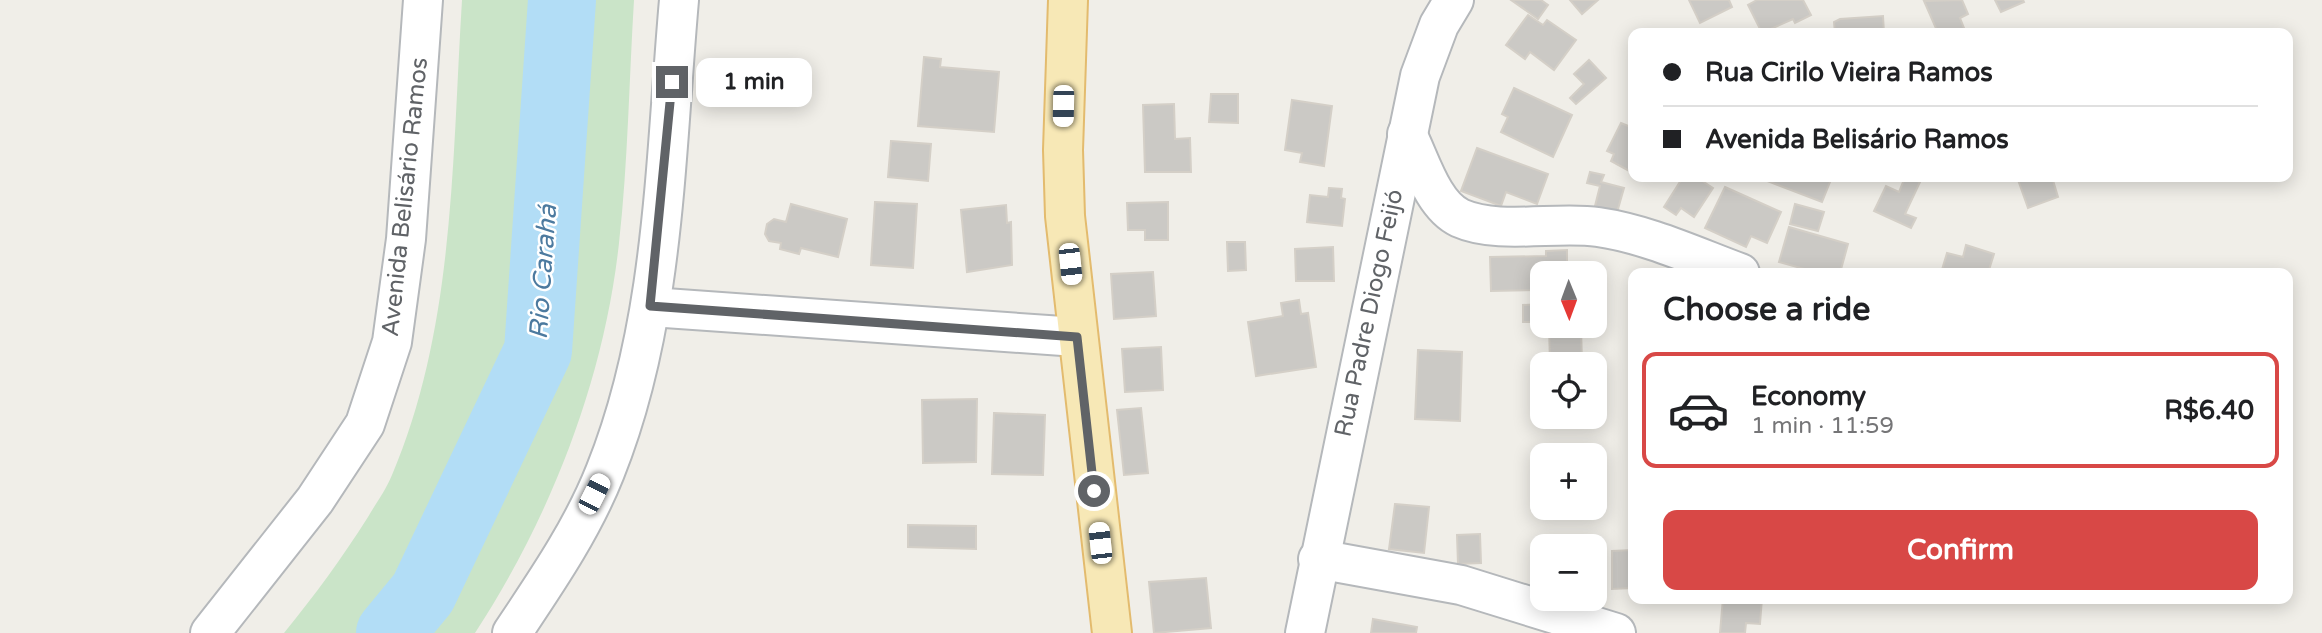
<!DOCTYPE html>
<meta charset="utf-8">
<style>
:root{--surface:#fff;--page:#f6f6f6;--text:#202124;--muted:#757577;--line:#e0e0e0;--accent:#d84846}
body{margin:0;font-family:"Varela Round",sans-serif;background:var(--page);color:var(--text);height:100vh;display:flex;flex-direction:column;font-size:26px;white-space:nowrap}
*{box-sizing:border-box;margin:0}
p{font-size:23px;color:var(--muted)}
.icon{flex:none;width:38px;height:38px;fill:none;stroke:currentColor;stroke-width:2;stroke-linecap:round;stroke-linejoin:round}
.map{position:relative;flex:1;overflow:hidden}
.drawer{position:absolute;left:1628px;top:268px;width:665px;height:336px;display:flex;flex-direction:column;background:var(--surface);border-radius:14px;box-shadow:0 4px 18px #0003}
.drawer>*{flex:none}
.top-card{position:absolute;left:1628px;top:28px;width:665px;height:154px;border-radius:14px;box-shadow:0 4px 18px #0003;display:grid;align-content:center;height:154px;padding:0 35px;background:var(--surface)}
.needle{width:46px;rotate:179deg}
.fabs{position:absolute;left:1530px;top:261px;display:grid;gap:14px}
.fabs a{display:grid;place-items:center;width:77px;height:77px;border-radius:14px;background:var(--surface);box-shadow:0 4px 18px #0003;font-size:35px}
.end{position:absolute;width:32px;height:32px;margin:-16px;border:9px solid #606367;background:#fff;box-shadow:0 0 0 4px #fff}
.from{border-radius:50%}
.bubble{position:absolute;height:49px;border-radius:14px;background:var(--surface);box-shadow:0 4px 18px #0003;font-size:23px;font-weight:700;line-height:49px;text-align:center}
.car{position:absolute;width:21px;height:42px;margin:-21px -10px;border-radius:9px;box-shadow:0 0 5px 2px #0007;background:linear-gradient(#fff 24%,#345 0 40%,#fff 0 76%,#345 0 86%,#fff 0)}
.top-card b{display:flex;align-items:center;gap:24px;height:66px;font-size:26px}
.top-card b+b{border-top:2px solid var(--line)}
.top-card i{width:18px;height:18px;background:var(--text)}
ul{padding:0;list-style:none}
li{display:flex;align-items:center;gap:21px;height:116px;margin:0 14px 10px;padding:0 21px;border:4px solid var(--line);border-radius:14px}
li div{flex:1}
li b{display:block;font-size:26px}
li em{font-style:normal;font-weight:700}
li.active{border-color:var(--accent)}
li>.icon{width:63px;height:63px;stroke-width:1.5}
h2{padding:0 35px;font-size:32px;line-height:84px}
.button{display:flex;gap:14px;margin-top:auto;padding:14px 35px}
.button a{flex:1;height:80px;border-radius:14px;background:var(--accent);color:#fff;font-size:28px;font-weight:700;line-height:80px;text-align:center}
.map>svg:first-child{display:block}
.green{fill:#cae4c8}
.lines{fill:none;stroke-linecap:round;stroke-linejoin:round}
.river{stroke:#b2ddf6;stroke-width:68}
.building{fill:#cbc9c5;stroke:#d4cfc7;stroke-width:2}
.minor-casing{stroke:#b5b8bb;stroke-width:42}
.major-casing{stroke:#e3bb6e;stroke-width:42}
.minor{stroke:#fff;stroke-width:38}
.major{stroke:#f7e8b6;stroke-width:38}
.route{stroke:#606367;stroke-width:9}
.labels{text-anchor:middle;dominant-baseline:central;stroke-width:5;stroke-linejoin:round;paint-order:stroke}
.street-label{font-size:24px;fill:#606367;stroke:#fff}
.water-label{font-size:26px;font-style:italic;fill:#4c7a9f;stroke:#fff}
</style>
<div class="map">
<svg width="2322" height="633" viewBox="0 0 2322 633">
<rect width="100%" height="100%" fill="#f0eee8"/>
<path class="green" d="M462,0H634C629,81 628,163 619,243C604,381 550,518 475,633H284C315,595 342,558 368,517C376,503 386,490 392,475C455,327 452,159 462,0Z"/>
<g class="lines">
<polyline class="river" points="390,633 423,593 538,351 562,0"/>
</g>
<g class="building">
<polygon points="1511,0 1541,0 1548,5 1538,19"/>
<polygon points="1570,0 1598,0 1582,14"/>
<polygon points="1689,0 1729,0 1732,7 1700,23"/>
<polygon points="1757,0 1803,0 1811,15 1795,23 1793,19 1762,33 1748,5"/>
<polygon points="1962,0 1968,14 1960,18 1966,33 1938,33 1924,1"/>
<polygon points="1995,0 2023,0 2024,2 2001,12"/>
<polygon points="1528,15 1543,25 1547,20 1576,40 1554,70 1530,52 1525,59 1506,45"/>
<polygon points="1883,16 1884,33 1835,33 1834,22 1840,19"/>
<polygon points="924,57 941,59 940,67 999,72 994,132 918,126"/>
<polygon points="1589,60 1606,78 1576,104 1570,98 1584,84 1574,74"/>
<polygon points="1514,88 1572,115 1553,157 1501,132 1508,117 1502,114"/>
<polygon points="1211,94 1238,94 1238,123 1209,122"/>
<polygon points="1292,100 1332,106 1324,166 1300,162 1302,153 1285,150"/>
<polygon points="1174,104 1175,139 1190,138 1191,172 1145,172 1143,105"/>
<polygon points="1621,123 1633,128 1633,173 1611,161 1614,154 1607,151"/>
<polygon points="891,141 931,144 928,181 888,177"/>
<polygon points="1477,148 1548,174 1537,204 1506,192 1501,206 1461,191"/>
<polygon points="1590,172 1604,175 1601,182 1624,188 1616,216 1594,210 1600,186 1587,183"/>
<polygon points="1683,177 1696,177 1713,188 1694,217 1681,208 1676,215 1664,207"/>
<polygon points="1757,177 1832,177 1822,202"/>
<polygon points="1905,177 1920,182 1905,214 1916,218 1911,228 1874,211 1886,186 1899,192"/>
<polygon points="2017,177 2052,177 2058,197 2028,208"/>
<polygon points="1725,187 1781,212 1767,243 1751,236 1746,247 1705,228"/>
<polygon points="1329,188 1342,189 1341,198 1345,199 1342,226 1307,222 1310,195 1328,197"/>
<polygon points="875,202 917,204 913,268 871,265"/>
<polygon points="1168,202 1168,240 1145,240 1145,230 1128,230 1127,203"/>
<polygon points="791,204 847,219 838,257 801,248 799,254 780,249 781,243 769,241 765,234 767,224 774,219 786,222"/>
<polygon points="1795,204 1824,212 1818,231 1790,224"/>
<polygon points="1006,205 1007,223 1011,222 1012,265 967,272 961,210"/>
<polygon points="1789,227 1848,244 1840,273 1807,273 1808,270 1779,262"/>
<polygon points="1227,242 1245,242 1246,270 1228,271"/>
<polygon points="1966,245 1994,254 1988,273 1941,273 1947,253 1963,257"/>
<polygon points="1333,247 1334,281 1296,281 1295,249"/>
<polygon points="1567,250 1567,273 1542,273 1542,290 1491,291 1490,257 1546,256 1546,251"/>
<polygon points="1153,272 1156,316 1114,319 1111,274"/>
<polygon points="1299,300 1301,314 1308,313 1316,367 1256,376 1248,322 1283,316 1281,303"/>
<polygon points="1542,304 1542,322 1523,322 1523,305"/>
<polygon points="1549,326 1581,326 1582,364 1550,364"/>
<polygon points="1161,347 1163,390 1125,392 1122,349"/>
<polygon points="1418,350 1462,352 1460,421 1415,419"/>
<polygon points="977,399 976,462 923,463 922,400"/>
<polygon points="1141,408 1148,473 1124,475 1117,410"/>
<polygon points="994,413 1045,415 1043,475 992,474"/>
<polygon points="1395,504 1429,507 1424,553 1389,549"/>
<polygon points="908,525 976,526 976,549 908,547"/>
<polygon points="1480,534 1481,563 1458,564 1457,535"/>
<polygon points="1633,550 1633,588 1612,589 1612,551"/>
<polygon points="1206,578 1211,628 1154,633 1149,582"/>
<polygon points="1723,598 1762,598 1760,624 1746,623 1745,633 1720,633"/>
<polygon points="1373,619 1417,627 1416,633 1371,633"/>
</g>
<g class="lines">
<defs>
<g id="minor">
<path d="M1407,134C1420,159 1432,205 1460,218C1498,235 1557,221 1598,227C1647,234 1694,256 1740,273"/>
<polyline points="651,307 1077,337"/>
<polyline points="1318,559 1461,585 1616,633"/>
<polyline points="210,633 315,500 365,424 392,342 406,239 423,0"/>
<path d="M512,633C546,582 582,530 605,472C665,323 665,158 679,0"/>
<polyline points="1305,633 1420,76 1439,25 1454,0"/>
</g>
<polyline id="major" points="1068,0 1063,150 1065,216 1112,633"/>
</defs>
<use href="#minor" class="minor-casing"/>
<use href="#major" class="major-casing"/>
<use href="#minor" class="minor"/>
<use href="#major" class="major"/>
</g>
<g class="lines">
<polyline class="route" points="672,82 650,306 1077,337 1094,491"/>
</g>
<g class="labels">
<g class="street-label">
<text transform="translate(405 197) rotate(-84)">Avenida Belisário Ramos</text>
<text transform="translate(1369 313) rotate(-78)">Rua Padre Diogo Feijó</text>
</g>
<g class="water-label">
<text transform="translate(543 272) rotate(-86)">Rio Carahá</text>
</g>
</g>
</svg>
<div class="fabs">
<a><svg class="needle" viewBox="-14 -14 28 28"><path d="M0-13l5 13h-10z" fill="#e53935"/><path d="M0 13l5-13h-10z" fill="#757577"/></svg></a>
<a><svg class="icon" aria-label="locate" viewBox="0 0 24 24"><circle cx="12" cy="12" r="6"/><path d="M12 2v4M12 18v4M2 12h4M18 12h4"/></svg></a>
<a>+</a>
<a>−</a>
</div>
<i class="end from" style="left:1094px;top:491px"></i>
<i class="end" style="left:672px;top:82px"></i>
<div class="bubble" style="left:696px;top:58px;width:116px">1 min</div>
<i class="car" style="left:1063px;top:106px;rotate:181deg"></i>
<i class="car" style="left:1070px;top:264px;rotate:174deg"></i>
<i class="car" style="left:594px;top:494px;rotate:27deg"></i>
<i class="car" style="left:1100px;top:543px;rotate:354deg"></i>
<div class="top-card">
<b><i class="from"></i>Rua Cirilo Vieira Ramos</b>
<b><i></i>Avenida Belisário Ramos</b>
</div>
<section class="drawer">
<h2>Choose a ride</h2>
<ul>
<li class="active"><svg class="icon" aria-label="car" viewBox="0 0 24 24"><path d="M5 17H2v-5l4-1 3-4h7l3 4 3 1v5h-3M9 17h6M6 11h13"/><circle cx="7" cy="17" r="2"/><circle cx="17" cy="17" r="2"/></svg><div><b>Economy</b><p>1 min · 11:59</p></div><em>R$6.40</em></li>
</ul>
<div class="button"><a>Confirm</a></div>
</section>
</div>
